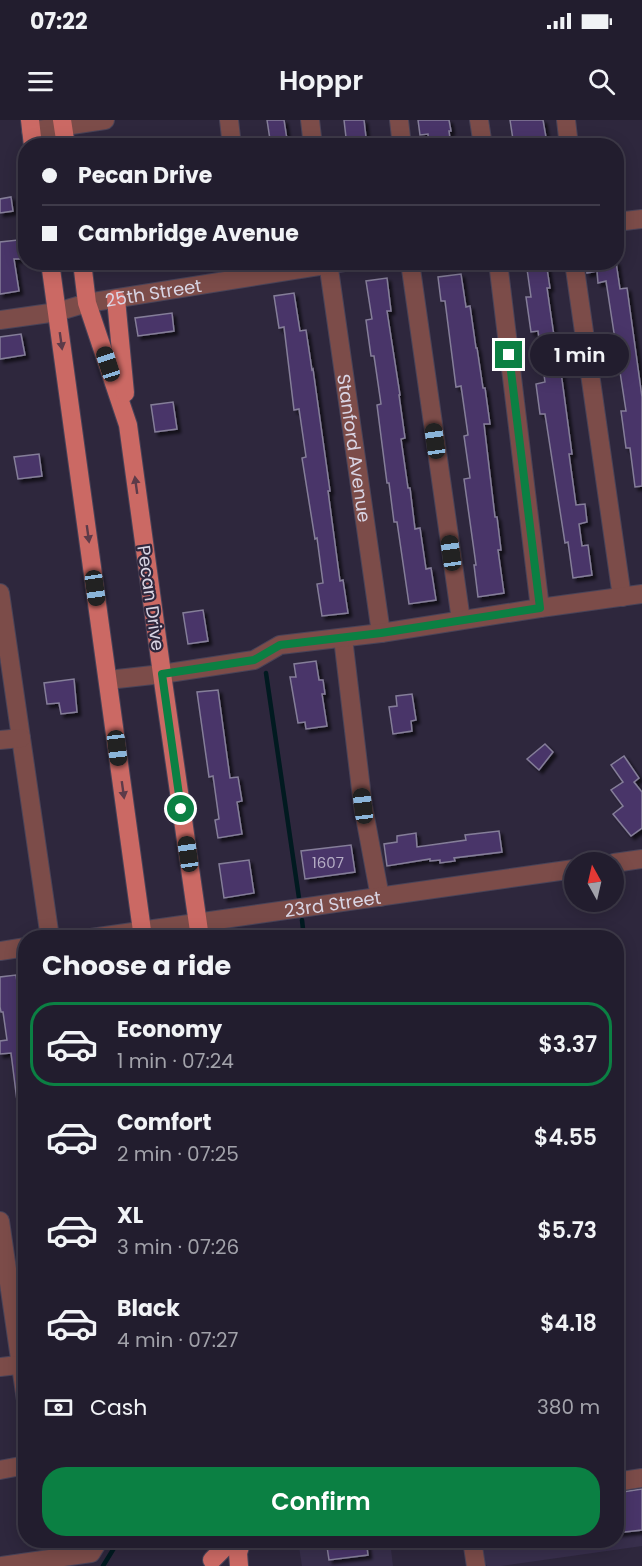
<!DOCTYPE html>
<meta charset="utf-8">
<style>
:root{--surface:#221d2e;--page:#2e2a3a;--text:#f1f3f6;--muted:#a2a2aa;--line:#3f3b4a;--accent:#0b8043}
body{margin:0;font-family:Poppins,sans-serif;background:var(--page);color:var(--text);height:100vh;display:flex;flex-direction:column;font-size:22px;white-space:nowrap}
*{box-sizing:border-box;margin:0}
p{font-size:20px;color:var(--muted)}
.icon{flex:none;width:33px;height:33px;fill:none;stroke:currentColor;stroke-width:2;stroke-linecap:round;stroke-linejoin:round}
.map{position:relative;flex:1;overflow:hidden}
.details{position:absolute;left:18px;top:810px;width:606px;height:618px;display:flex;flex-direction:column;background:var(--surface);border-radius:24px;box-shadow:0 3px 15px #0003,0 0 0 2px var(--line)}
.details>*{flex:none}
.guide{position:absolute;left:18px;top:18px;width:606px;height:132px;border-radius:24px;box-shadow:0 3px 15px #0003,0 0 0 2px var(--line);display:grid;align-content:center;height:132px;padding:0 24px;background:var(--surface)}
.needle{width:39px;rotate:352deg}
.fabs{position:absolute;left:564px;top:732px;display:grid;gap:12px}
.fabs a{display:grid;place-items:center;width:60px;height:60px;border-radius:50%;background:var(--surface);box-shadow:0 3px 15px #0003,0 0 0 2px var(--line);font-size:30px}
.end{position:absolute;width:27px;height:27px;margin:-14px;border:8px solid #0b8043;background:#fff;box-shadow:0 0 0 3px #fff}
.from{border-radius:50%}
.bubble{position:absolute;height:42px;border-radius:21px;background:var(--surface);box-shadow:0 3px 15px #0003,0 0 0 2px var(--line);font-size:20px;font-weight:600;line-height:42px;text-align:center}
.car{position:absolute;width:18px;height:36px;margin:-18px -9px;border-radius:8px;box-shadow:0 0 4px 2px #0007;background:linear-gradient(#222 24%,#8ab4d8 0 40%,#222 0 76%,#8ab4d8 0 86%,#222 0)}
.guide b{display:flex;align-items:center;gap:21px;height:57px;font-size:22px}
.guide b+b{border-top:2px solid var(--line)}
.guide i{width:15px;height:15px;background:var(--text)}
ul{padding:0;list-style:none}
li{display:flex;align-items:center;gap:18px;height:84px;margin:0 12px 9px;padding:0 12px;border:3px solid transparent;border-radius:24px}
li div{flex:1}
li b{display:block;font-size:22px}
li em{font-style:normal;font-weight:600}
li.selected{border-color:var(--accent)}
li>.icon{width:54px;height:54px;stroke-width:1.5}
h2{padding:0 24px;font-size:27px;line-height:72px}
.pay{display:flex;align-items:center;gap:15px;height:66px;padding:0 24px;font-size:22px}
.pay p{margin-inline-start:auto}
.action{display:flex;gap:12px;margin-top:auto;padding:12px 24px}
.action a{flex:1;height:69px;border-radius:24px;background:var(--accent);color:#fff;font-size:24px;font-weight:600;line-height:69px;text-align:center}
.status{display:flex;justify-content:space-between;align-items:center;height:42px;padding:0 30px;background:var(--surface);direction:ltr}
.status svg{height:16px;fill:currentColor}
header{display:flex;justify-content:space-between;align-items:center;height:78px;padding:0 24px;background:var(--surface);font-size:27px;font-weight:600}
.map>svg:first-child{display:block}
.built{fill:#382f4c}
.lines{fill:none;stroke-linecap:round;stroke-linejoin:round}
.stream{stroke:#011a20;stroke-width:4.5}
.building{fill:#483669;stroke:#857e99;stroke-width:1.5;filter:url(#shadow)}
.minor-casing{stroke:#494358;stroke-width:20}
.major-casing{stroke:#494358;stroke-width:20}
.minor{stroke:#7c4c49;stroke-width:18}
.major{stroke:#cb6964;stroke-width:18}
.oneway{fill:#5d3b49}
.route{stroke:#0b8043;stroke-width:8}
.labels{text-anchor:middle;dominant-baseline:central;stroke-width:4.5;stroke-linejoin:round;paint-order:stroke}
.number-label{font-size:15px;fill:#b5adc5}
.street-label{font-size:18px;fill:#d9d5e4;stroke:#2e273d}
</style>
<div class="status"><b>07:22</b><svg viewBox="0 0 49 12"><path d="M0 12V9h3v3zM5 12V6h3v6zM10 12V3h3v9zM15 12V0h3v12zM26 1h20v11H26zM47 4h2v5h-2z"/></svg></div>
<header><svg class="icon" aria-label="menu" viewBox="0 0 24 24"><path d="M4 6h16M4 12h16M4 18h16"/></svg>Hoppr<svg class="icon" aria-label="search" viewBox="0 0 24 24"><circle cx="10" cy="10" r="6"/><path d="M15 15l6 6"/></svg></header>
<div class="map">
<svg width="642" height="1446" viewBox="0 0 642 1446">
<defs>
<filter id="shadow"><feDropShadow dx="3.5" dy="3.5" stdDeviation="1.5" flood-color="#0009"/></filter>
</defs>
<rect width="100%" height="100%" fill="#2e273d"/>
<g class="built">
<polygon points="642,1366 642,1426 501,1446 487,1446 485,1443 481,1421 616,1420 617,1369"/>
<polygon points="298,1421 390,1421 393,1446 302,1446"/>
</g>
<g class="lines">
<g class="stream">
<polyline points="266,553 299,778"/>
<polyline points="302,800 304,818"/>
<polyline points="103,1446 119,1420"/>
</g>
</g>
<g class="building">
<polygon points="267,0 284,0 288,26 271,26"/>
<polygon points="344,0 364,0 367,26 347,26"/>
<polygon points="418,0 449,0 451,11 449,11 451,26 429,26 428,14 420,15"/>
<polygon points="510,0 543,0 547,23 527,26 514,26"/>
<polygon points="11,77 13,91 0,93 0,79"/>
<polygon points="18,120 21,139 14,139 19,171 0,174 0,122"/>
<polygon points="526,142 546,142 550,168 547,168 554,216 558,216 564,252 561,252 572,334 569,334 576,385 585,384 587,402 579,404 582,426 588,425 592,455 573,458 568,422 565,423 545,294 540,294 536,264 545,262 538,211 531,212 526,177 531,177"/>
<polygon points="585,142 616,142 620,169 627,168 642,277 642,366 635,367 630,328 626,328 621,291 626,291 606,161 598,163 597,151 587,153"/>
<polygon points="461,154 466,187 470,186 476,228 477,228 483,268 485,268 490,304 484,304 495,397 497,397 501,430 498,430 504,473 478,477 474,445 476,445 464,359 470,358 464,316 468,315 461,266 456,267 445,181 441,181 438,157"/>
<polygon points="387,158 391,191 387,191 400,275 399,275 405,318 401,319 408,368 410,368 415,409 420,408 426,449 431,448 436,480 409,484 397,402 394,402 389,363 387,363 377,285 381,284 374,236 371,236 366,200 372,199 366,161"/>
<polygon points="294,173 300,211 306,210 312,250 313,249 330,371 328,371 340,461 343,460 348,493 322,496 317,464 323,463 317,418 315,419 302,338 306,337 299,289 294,290 284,207 279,208 274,176"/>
<polygon points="172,193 174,211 138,216 135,198"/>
<polygon points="21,214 25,235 0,239 0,217"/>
<polygon points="173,282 177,309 155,312 151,285"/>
<polygon points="39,334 42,356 18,359 14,337"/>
<polygon points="203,490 208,521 188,524 183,493"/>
<polygon points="316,541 319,560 323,560 325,574 322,574 327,606 306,609 305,602 298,603 290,557 296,557 294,544"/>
<polygon points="74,559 77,592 61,594 59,583 47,584 44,563"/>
<polygon points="218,570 230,658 238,657 242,681 237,682 242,714 218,718 215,700 219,699 213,656 209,657 197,572"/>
<polygon points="412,574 416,600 411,601 412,611 393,614 389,587 397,586 396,576"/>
<polygon points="545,624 553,632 539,650 527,639"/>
<polygon points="624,636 639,658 634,662 642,672 642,708 631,716 613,694 623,686 611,670 623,662 611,645"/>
<polygon points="499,711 502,732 454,738 455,741 440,743 440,740 430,741 430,739 387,746 384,724 397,722 397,716 416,713 417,727 466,720 465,715"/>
<polygon points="351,725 355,752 305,759 301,731"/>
<polygon points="249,740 254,773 224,778 219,744"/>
<polygon points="16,855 26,923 26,988 18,989 11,933 0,934 0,921 7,920 3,892 1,892 0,887 0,857"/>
<polygon points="642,1369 642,1410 616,1413 616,1373"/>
<polygon points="326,1420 366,1420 368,1435 329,1440"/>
</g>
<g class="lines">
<defs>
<g id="minor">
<polyline points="229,0 232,26"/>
<polyline points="310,0 313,26"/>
<polyline points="399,0 402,26"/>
<polyline points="479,0 483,26"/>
<polyline points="566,0 569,26"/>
<polyline points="31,11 105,0"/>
<polyline points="616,102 642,99"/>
<path id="s1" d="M328,142L381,513"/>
<polyline points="410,142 461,500"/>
<polyline points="498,142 540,488"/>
<polyline points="574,142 622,477"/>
<path id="s2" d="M0,200L57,192L87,183L344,142"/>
<polyline points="0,473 50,818"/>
<polyline points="343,518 363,686 380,777"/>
<polyline points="108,560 162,554 254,540 280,525 381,513 540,488 642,474"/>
<polyline points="0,620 21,618"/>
<polyline points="614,743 642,739"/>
<path id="s3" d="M91,818L574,749"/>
<polyline points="0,831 26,827"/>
<polyline points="0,1101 26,1280"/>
<polyline points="0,1247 26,1244"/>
<polyline points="0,1350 26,1345"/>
<polyline points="616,1362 642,1358"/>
<polyline points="472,1420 476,1446"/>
<polyline points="2,1446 91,1433 99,1420"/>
</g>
<g id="major">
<polyline points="30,0 33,26"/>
<polyline points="62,0 66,26"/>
<polyline points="50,142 143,818"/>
<polyline points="82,142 87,183 128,305 162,554 200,818"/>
<polyline points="116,179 125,273"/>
<polyline points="212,1440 232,1420"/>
<polyline points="239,1446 238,1433 242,1420"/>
</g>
</defs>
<use href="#minor" class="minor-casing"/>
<use href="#major" class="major-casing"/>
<use href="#minor" class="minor"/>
<use href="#major" class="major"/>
</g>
<defs><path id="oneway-solid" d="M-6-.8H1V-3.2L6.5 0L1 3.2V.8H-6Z" transform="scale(1.5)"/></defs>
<g class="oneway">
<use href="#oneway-solid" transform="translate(61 221) rotate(82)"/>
<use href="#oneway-solid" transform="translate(136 365) rotate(-98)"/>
<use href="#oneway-solid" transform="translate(88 414) rotate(82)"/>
<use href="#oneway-solid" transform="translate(123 670) rotate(82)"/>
</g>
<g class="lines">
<polyline class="route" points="181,689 162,554 254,540 280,525 381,513 540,488 509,235"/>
</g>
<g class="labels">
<g class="number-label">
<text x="328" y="742">1607</text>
</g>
<g class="street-label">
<text stroke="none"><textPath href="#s2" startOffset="156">25th Street</textPath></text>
<text stroke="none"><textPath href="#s1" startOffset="188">Stanford Avenue</textPath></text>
<text transform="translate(151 478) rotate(82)">Pecan Drive</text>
<text stroke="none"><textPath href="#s3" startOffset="244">23rd Street</textPath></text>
</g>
</g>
</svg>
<div class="fabs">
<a><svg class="needle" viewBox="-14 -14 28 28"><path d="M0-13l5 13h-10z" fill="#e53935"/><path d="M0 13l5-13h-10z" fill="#a2a2aa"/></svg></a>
</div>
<i class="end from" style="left:181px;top:689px"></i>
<i class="end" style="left:509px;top:235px"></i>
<div class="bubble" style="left:530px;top:214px;width:99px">1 min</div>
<i class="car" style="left:108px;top:244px;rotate:342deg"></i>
<i class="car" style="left:435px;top:321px;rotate:352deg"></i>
<i class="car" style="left:451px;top:433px;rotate:352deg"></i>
<i class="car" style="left:95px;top:468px;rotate:172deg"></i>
<i class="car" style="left:117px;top:628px;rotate:173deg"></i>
<i class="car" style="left:363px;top:686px;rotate:353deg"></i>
<i class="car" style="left:188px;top:734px;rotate:352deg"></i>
<div class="guide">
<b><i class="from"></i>Pecan Drive</b>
<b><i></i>Cambridge Avenue</b>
</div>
<section class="details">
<h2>Choose a ride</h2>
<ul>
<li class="selected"><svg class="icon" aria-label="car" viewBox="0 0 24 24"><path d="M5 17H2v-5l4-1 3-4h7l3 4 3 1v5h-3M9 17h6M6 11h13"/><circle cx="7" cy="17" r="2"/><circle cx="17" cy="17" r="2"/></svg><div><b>Economy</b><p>1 min · 07:24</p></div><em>$3.37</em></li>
<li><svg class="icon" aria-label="car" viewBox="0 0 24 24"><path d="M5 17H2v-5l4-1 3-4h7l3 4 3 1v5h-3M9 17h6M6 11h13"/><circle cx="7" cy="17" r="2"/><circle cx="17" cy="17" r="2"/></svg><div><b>Comfort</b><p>2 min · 07:25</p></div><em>$4.55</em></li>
<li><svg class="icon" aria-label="car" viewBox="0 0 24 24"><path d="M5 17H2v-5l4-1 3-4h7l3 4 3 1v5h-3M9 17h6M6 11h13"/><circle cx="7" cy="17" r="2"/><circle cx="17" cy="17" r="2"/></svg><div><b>XL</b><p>3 min · 07:26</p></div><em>$5.73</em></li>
<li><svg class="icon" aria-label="car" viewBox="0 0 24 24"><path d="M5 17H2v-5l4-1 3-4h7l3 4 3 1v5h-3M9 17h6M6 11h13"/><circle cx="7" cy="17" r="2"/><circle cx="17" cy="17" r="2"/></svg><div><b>Black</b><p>4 min · 07:27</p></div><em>$4.18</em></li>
</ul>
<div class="pay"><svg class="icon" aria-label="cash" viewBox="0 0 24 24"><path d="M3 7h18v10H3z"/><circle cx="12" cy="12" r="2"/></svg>Cash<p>380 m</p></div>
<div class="action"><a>Confirm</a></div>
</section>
</div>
